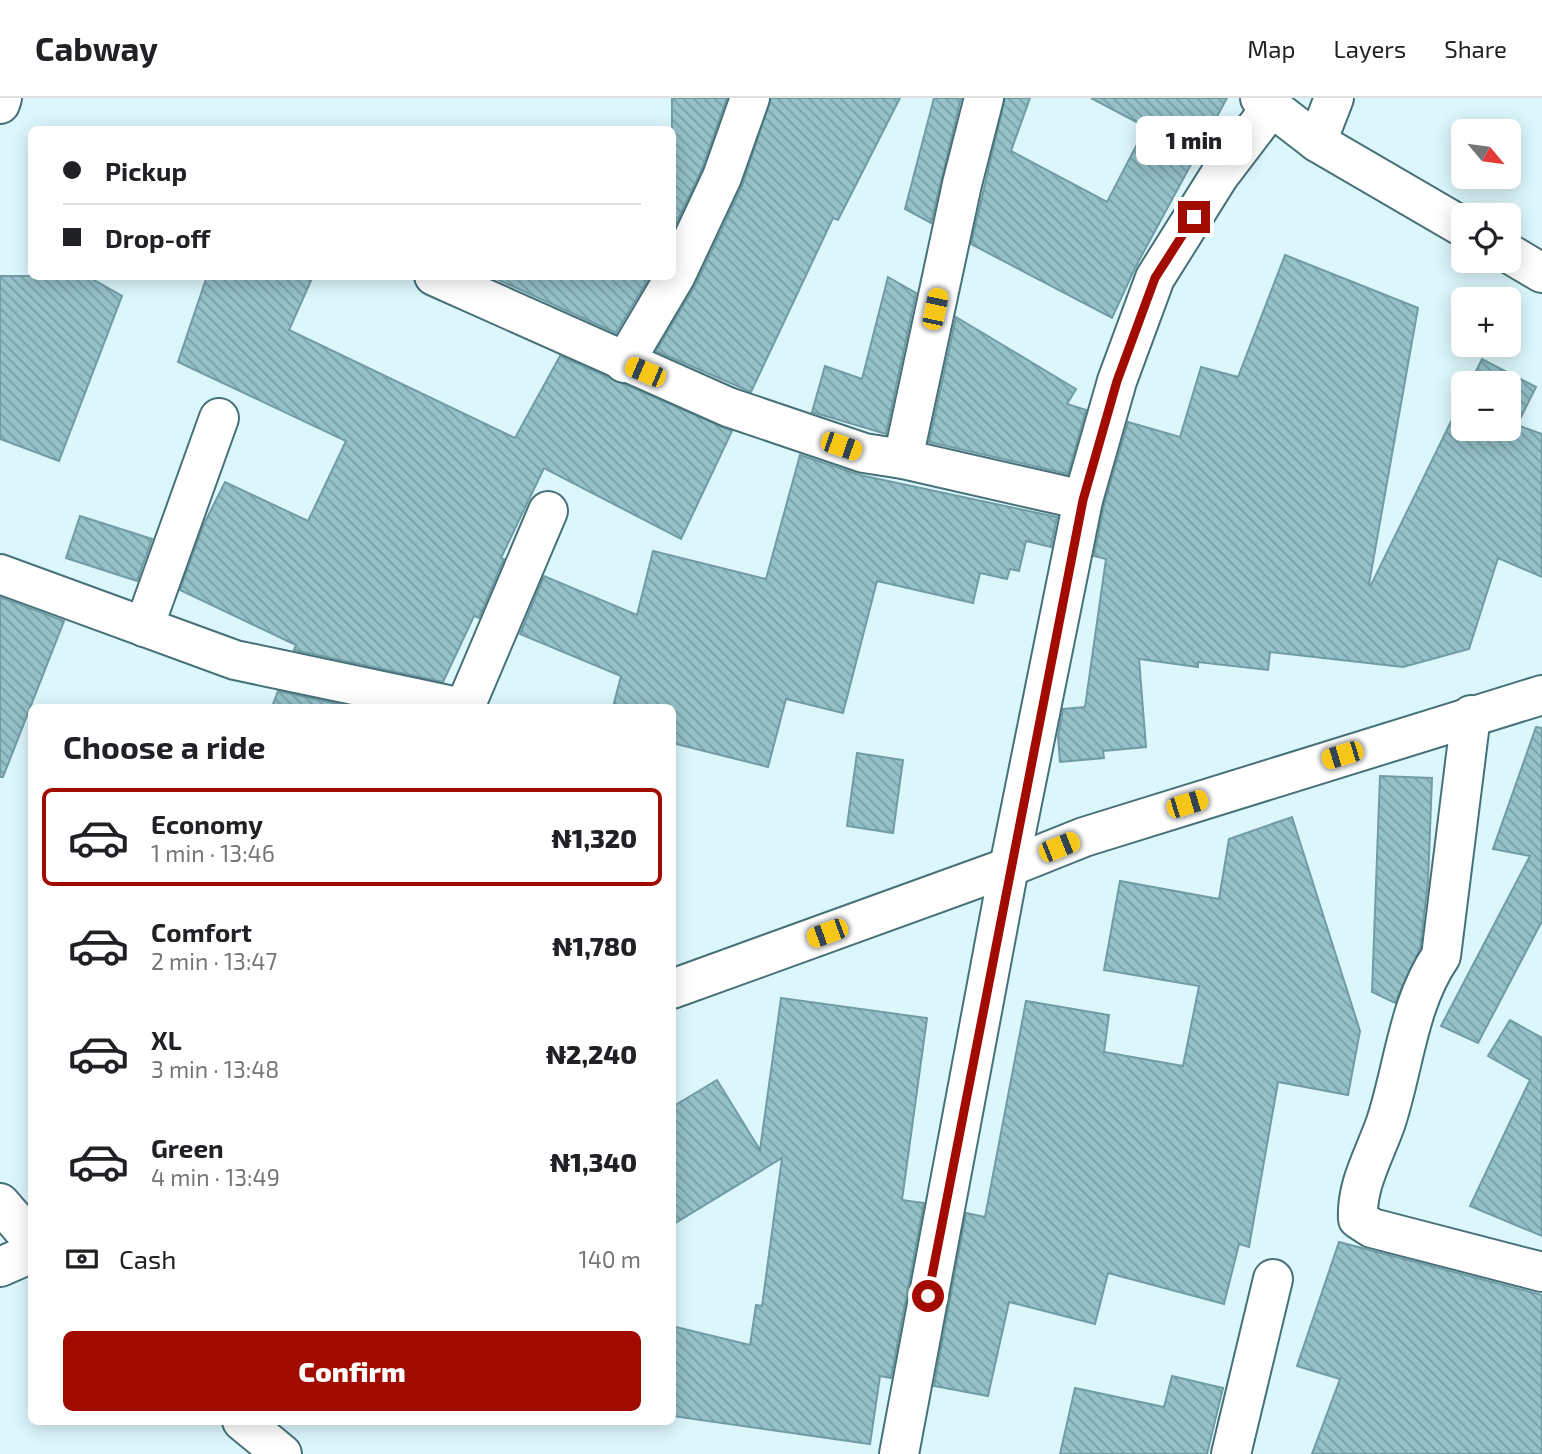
<!DOCTYPE html>
<meta charset="utf-8">
<style>
:root{--surface:#fff;--page:#f2f2f2;--text:#202124;--muted:#757577;--line:#e0e0e0;--accent:#a20b00}
body{margin:0;font-family:"Exo 2",sans-serif;background:var(--page);color:var(--text);height:100vh;display:flex;flex-direction:column;font-size:26px;white-space:nowrap}
*{box-sizing:border-box;margin:0}
p{font-size:23px;color:var(--muted)}
.icon{flex:none;width:38px;height:38px;fill:none;stroke:currentColor;stroke-width:2;stroke-linecap:round;stroke-linejoin:round}
.map{position:relative;flex:1;overflow:hidden}
.side{position:absolute;left:28px;top:606px;width:648px;height:721px;display:flex;flex-direction:column;background:var(--surface);border-radius:10px;box-shadow:0 4px 18px #0003}
.side>*{flex:none}
.banner{position:absolute;left:28px;top:28px;width:648px;height:154px;border-radius:10px;box-shadow:0 4px 18px #0003;display:grid;align-content:center;height:154px;padding:0 35px;background:var(--surface)}
.needle{width:46px;rotate:119deg}
.fabs{position:absolute;left:1451px;top:21px;display:grid;gap:14px}
.fabs a{display:grid;place-items:center;width:70px;height:70px;border-radius:10px;background:var(--surface);box-shadow:0 4px 18px #0003;font-size:35px}
.end{position:absolute;width:32px;height:32px;margin:-16px;border:9px solid #a20b00;background:#fff;box-shadow:0 0 0 4px #fff}
.from{border-radius:50%}
.bubble{position:absolute;height:49px;border-radius:10px;background:var(--surface);box-shadow:0 4px 18px #0003;font-size:23px;font-weight:800;line-height:49px;text-align:center}
.car{position:absolute;width:21px;height:42px;margin:-21px -10px;border-radius:9px;box-shadow:0 0 5px 2px #0007;background:linear-gradient(#f5c518 24%,#345 0 40%,#f5c518 0 76%,#345 0 86%,#f5c518 0)}
.banner b{display:flex;align-items:center;gap:24px;height:66px;font-size:26px}
.banner b+b{border-top:2px solid var(--line)}
.banner i{width:18px;height:18px;background:var(--text)}
ul{padding:0;list-style:none}
li{display:flex;align-items:center;gap:21px;height:98px;margin:0 14px 10px;padding:0 21px;border:4px solid transparent;border-radius:10px}
li div{flex:1}
li b{display:block;font-size:26px}
li em{font-style:normal;font-weight:800}
li.selected{border-color:var(--accent)}
li>.icon{width:63px;height:63px;stroke-width:1.5}
h2{padding:0 35px;font-size:32px;line-height:84px}
.pay{display:flex;align-items:center;gap:18px;height:77px;padding:0 35px;font-size:26px}
.pay p{margin-inline-start:auto}
.action{display:flex;gap:14px;margin-top:auto;padding:14px 35px}
.action a{flex:1;height:80px;border-radius:10px;background:var(--accent);color:#fff;font-size:28px;font-weight:800;line-height:80px;text-align:center}
header{display:flex;align-items:center;gap:42px;box-sizing:border-box;height:98px;padding:0 35px;background:var(--surface);border-bottom:2px solid var(--line)}
header strong{font-size:33px}
nav{display:flex;gap:38px;margin-inline-start:auto;font-size:24px}
.map>svg:first-child{display:block}
.building{fill:url(#building-back-hatch);stroke:#719ca4;stroke-width:2}
.lines{fill:none;stroke-linecap:round;stroke-linejoin:round}
.street-casing{stroke:#477178;stroke-width:42}
.street{stroke:#fff;stroke-width:38}
.route{stroke:#a20b00;stroke-width:9}
</style>
<header>
<strong>Cabway</strong>
<nav><a>Map</a><a>Layers</a><a>Share</a></nav>
</header>
<div class="map">
<svg width="1542" height="1356" viewBox="0 0 1542 1356">
<defs>
<pattern id="building-back-hatch" width="6" height="6" patternUnits="userSpaceOnUse" patternTransform="scale(1.75)"><rect width="6" height="6" fill="#95c1c9"/><path d="M-1 5l2 2M0 0l6 6M5-1l2 2" fill="none" stroke="#799ea4"/></pattern>
</defs>
<rect width="100%" height="100%" fill="#dcf7fc"/>
<g class="building">
<polygon points="672,0 727,0 702,71 672,134"/>
<polygon points="771,0 900,0 838,122 833,120 751,294 656,253 696,186 742,88"/>
<polygon points="934,0 961,0 931,125 905,111"/>
<polygon points="1005,0 1030,0 1011,53 1107,104 1146,29 1091,0 1227,0 1136,168 1112,220 971,146"/>
<polygon points="1285,157 1418,210 1369,486 1371,487 1463,299 1463,331 1508,331 1508,285 1470,285 1482,261 1536,289 1517,327 1542,336 1542,479 1498,460 1469,551 1403,569 1270,554 1268,572 1198,564 1198,569 1139,561 1146,649 1103,653 1104,660 1060,664 1058,638 1063,611 1085,609 1106,461 1094,458 1104,407 1128,324 1180,339 1201,269 1238,279"/>
<polygon points="0,178 87,178 122,198 59,363 0,341"/>
<polygon points="207,178 313,178 289,232 515,340 560,258 732,333 681,441 544,370 501,460 504,461 479,520 474,518 443,584 294,552 296,547 180,492 203,428 225,384 308,423 346,343 178,264"/>
<polygon points="490,178 650,178 616,235"/>
<polygon points="888,179 916,195 886,336 812,314 825,268 862,281"/>
<polygon points="956,219 1076,291 1067,306 1086,312 1068,376 929,344"/>
<polygon points="800,357 860,377 1057,419 1051,449 1026,443 1019,473 1010,471 1007,481 980,475 973,505 877,483 843,615 786,601 768,669 672,645 672,609 613,609 621,578 520,536 544,478 637,517 653,453 766,481"/>
<polygon points="80,418 152,441 137,483 66,460"/>
<polygon points="0,499 64,523 3,679 0,679"/>
<polygon points="278,593 352,609 272,609"/>
<polygon points="1536,629 1542,630 1542,823 1478,945 1441,928 1530,758 1493,751"/>
<polygon points="857,655 903,662 893,735 847,728"/>
<polygon points="1380,678 1432,680 1428,784 1420,851 1395,905 1372,894"/>
<polygon points="1292,719 1360,933 1348,997 1278,984 1249,1149 1239,1146 1224,1206 1108,1175 1095,1226 1009,1204 988,1298 934,1288 966,1115 985,1119 1026,903 1109,917 1104,954 1183,968 1199,888 1104,872 1120,783 1219,801 1229,741"/>
<polygon points="781,900 927,920 902,1102 924,1105 891,1280 880,1278 870,1346 672,1318 672,1228 750,1247 756,1207 762,1208 782,1060 672,1127 672,1009 717,982 760,1052"/>
<polygon points="1510,922 1542,940 1542,1138 1470,1108 1530,982 1488,958"/>
<polygon points="1339,1144 1542,1197 1542,1356 1312,1356 1340,1281 1297,1268"/>
<polygon points="1172,1278 1223,1290 1207,1356 1060,1356 1075,1290 1164,1309"/>
</g>
<g class="lines">
<defs>
<g id="street">
<polyline points="1260,0 1317,44 1463,129"/>
<polyline points="0,6 2,0"/>
<polyline points="1317,44 1334,0"/>
<polyline points="1508,155 1542,175"/>
<polyline points="434,178 728,309 864,355 903,361 1083,402"/>
<polyline points="624,265 676,177 722,79 750,0"/>
<polyline points="903,361 962,86 984,0"/>
<polyline points="0,476 235,562 458,609"/>
<polyline points="144,529 219,320"/>
<polyline points="465,609 548,413"/>
<path d="M1471,617L1441,858C1408,906 1404,969 1386,1024C1375,1056 1356,1087 1358,1121L1372,1130L1542,1174"/>
<polyline points="672,891 1009,769 1084,739 1542,597"/>
<polyline points="0,1105 32,1142"/>
<polyline points="0,1169 32,1155"/>
<polyline points="242,1323 282,1356"/>
<polyline points="899,1356 1009,769 1083,402 1117,283 1155,180 1219,78 1273,7"/>
<polyline points="1231,1356 1273,1181"/>
</g>
</defs>
<use href="#street" class="street-casing"/>
<use href="#street" class="street"/>
</g>
<g class="lines">
<polyline class="route" points="928,1198 1083,402 1117,283 1155,180 1194,119"/>
</g>
</svg>
<div class="fabs">
<a><svg class="needle" viewBox="-14 -14 28 28"><path d="M0-13l5 13h-10z" fill="#e53935"/><path d="M0 13l5-13h-10z" fill="#757577"/></svg></a>
<a><svg class="icon" aria-label="locate" viewBox="0 0 24 24"><circle cx="12" cy="12" r="6"/><path d="M12 2v4M12 18v4M2 12h4M18 12h4"/></svg></a>
<a>+</a>
<a>−</a>
</div>
<i class="end from" style="left:928px;top:1198px"></i>
<i class="end" style="left:1194px;top:119px"></i>
<div class="bubble" style="left:1136px;top:18px;width:116px">1 min</div>
<i class="car" style="left:935px;top:211px;rotate:12deg"></i>
<i class="car" style="left:645px;top:274px;rotate:293deg"></i>
<i class="car" style="left:841px;top:348px;rotate:109deg"></i>
<i class="car" style="left:1342px;top:657px;rotate:253deg"></i>
<i class="car" style="left:1187px;top:706px;rotate:73deg"></i>
<i class="car" style="left:1059px;top:749px;rotate:68deg"></i>
<i class="car" style="left:827px;top:835px;rotate:250deg"></i>
<div class="banner">
<b><i class="from"></i>Pickup</b>
<b><i></i>Drop-off</b>
</div>
<section class="side">
<h2>Choose a ride</h2>
<ul>
<li class="selected"><svg class="icon" aria-label="car" viewBox="0 0 24 24"><path d="M5 17H2v-5l4-1 3-4h7l3 4 3 1v5h-3M9 17h6M6 11h13"/><circle cx="7" cy="17" r="2"/><circle cx="17" cy="17" r="2"/></svg><div><b>Economy</b><p>1 min · 13:46</p></div><em>₦1,320</em></li>
<li><svg class="icon" aria-label="car" viewBox="0 0 24 24"><path d="M5 17H2v-5l4-1 3-4h7l3 4 3 1v5h-3M9 17h6M6 11h13"/><circle cx="7" cy="17" r="2"/><circle cx="17" cy="17" r="2"/></svg><div><b>Comfort</b><p>2 min · 13:47</p></div><em>₦1,780</em></li>
<li><svg class="icon" aria-label="car" viewBox="0 0 24 24"><path d="M5 17H2v-5l4-1 3-4h7l3 4 3 1v5h-3M9 17h6M6 11h13"/><circle cx="7" cy="17" r="2"/><circle cx="17" cy="17" r="2"/></svg><div><b>XL</b><p>3 min · 13:48</p></div><em>₦2,240</em></li>
<li><svg class="icon" aria-label="car" viewBox="0 0 24 24"><path d="M5 17H2v-5l4-1 3-4h7l3 4 3 1v5h-3M9 17h6M6 11h13"/><circle cx="7" cy="17" r="2"/><circle cx="17" cy="17" r="2"/></svg><div><b>Green</b><p>4 min · 13:49</p></div><em>₦1,340</em></li>
</ul>
<div class="pay"><svg class="icon" aria-label="cash" viewBox="0 0 24 24"><path d="M3 7h18v10H3z"/><circle cx="12" cy="12" r="2"/></svg>Cash<p>140 m</p></div>
<div class="action"><a>Confirm</a></div>
</section>
</div>
